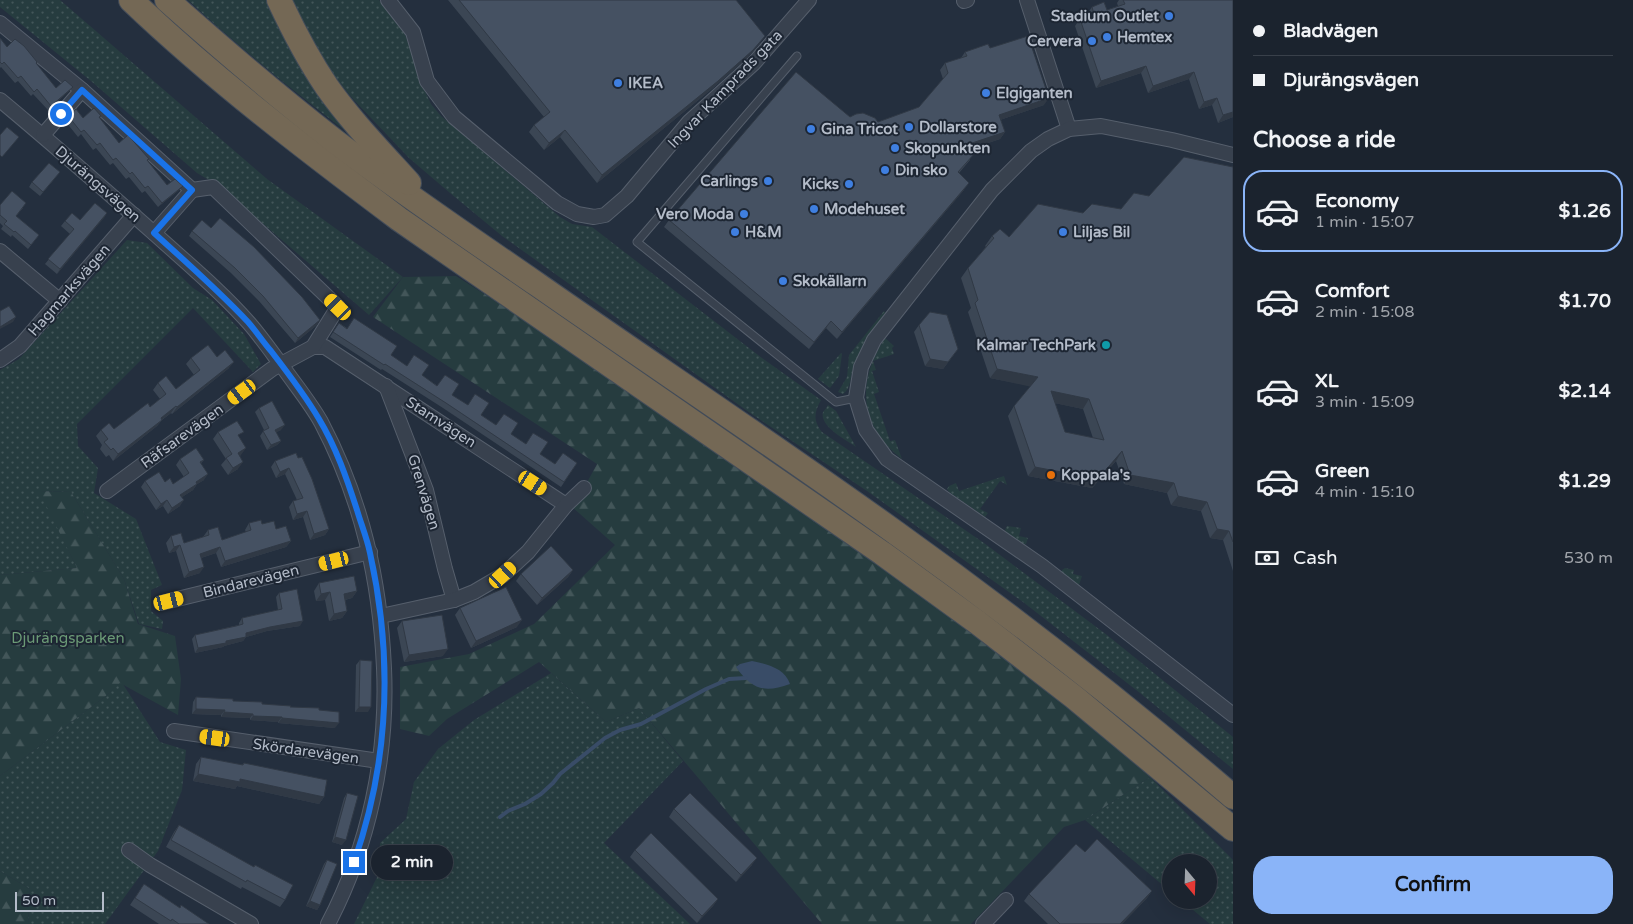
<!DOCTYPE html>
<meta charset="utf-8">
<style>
:root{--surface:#1b232e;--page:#282f3a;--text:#f1f3f6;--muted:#a0a4aa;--line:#39404a;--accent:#8ab4f8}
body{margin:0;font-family:"Varela Round",sans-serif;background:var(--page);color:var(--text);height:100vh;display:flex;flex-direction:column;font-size:19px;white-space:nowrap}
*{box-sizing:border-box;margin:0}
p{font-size:16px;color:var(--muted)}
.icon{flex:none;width:28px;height:28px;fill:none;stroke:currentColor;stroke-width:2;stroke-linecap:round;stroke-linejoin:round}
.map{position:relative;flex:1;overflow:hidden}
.details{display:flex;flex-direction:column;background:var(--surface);width:400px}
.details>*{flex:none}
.banner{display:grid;align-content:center;height:110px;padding:0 20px;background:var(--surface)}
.needle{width:32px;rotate:161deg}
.tools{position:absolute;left:1162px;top:854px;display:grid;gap:10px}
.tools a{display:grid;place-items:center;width:55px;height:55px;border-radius:50%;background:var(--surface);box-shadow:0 5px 20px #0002,0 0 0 1px var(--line);font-size:25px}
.scale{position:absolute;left:15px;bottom:12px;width:89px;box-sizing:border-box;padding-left:5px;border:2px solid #b4bcc9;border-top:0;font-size:14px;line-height:18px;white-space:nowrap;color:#b4bcc9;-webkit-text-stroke:4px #1d2633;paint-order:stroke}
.end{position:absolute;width:22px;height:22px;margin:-11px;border:6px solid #1a73e8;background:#fff;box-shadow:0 0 0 2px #fff}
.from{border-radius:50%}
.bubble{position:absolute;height:35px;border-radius:18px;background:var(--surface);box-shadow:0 5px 20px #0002,0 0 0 1px var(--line);font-size:16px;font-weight:700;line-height:35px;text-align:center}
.car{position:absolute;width:15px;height:30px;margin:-15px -8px;border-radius:6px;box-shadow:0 0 4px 1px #0007;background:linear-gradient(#f5c518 24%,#345 0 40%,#f5c518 0 76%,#345 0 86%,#f5c518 0)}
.banner b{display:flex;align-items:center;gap:18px;height:48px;font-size:19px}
.banner b+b{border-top:1px solid var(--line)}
.banner i{width:12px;height:12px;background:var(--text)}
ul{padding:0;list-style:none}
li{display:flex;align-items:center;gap:15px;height:82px;margin:0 10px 8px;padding:0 10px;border:2px solid transparent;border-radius:20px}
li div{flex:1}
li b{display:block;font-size:19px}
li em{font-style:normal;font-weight:700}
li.active{border-color:var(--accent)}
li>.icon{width:45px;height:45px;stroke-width:1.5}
h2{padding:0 20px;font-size:22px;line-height:60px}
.pay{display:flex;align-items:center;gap:12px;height:55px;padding:0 20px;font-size:19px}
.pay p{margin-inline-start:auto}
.button{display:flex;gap:10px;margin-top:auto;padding:10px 20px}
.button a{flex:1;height:58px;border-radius:20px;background:var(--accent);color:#111;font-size:20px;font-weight:700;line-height:58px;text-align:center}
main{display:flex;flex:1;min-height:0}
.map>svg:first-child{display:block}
.green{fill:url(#green-dots)}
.forest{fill:url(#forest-firs)}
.water{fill:#394c67}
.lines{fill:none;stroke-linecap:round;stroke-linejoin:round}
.stream{stroke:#394c67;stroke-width:4}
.service-casing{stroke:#565f6c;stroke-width:9}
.minor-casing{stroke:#565f6c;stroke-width:16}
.motorway-casing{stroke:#434c59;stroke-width:26}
.service{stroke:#38414e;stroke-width:7}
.minor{stroke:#38414e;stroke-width:14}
.motorway{stroke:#746855;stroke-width:24}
.wall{fill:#3b4654;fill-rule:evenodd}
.shaded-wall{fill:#303945}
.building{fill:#455162;stroke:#303945;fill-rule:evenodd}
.route{stroke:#1a73e8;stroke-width:6}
.shop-dot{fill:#3f7fe0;stroke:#1d2633;stroke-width:2}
.culture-dot{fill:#0f9aa8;stroke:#1d2633;stroke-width:2}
.food-dot{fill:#e8710a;stroke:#1d2633;stroke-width:2}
.labels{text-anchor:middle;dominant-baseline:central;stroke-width:4;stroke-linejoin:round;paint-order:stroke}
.poi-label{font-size:15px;font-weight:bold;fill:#b4bcc9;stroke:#1d2633;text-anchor:start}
.street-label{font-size:15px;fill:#b4bcc9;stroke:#1d2633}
.park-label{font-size:15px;fill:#6b9a76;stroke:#1d2633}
</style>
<main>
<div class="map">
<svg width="1233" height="924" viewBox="0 0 1233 924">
<defs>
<pattern id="green-dots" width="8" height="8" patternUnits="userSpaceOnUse" patternTransform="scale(1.25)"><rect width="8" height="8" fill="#263c3f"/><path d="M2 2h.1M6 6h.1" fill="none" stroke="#435659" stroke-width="1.8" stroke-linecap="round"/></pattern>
<pattern id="forest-firs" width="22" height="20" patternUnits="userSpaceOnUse" patternTransform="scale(1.25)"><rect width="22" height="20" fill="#263c3f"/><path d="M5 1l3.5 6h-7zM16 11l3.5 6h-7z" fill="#435659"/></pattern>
</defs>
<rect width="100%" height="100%" fill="#242f3e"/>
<g class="green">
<polygon points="0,0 60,0 267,179 403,277 369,315 219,186 197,173 91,81 0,7"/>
<path d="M188,0H271L365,146C304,99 244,52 188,0Z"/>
<path d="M289,0H379L404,31L424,89L431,104L441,116L560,217L572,224L592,227L762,358L821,400C814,413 813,420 822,432L984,543L1107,635L1233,737V769L1140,693L1023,602L867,491L753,415L502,236L450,193L409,158L352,98L319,57Z"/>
<polygon points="127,240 147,243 193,288 212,300 244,334 261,364 253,372 193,308 77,424 78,446 98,468 94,493 136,519 162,585 151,590 151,611 163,621 162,629 139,624 124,579 71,492 40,491 77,568 0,575 0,370 19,359"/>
<path d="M884,311L887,314C874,330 860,349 853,369C850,377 851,389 843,394L838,392L847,377L849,355Z"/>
<path d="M885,338L894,346L892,348L894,354L873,361L876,370L872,371L879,392L874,394L890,441L895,440L902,459C859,426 856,382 885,338Z"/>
<polygon points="841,353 842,354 839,376 830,388 818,379"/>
<path d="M828,405L836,411L856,447C846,440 819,426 823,412C823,412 828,406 828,405Z"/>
<polygon points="1004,476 1007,485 1000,481 980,509 988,513 985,517 949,492 947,489 949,486 956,483 959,491"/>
<polygon points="1007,526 1021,528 1019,536 1028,538 1026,544 1022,545 1006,533 1005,530"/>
<polygon points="1065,568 1074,570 1073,574 1082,576 1079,585 1061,573 1062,570"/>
<polygon points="551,673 606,722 639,708 683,761 604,843 690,924 354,924 379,873 380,843 406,819 414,782 438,749 474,720"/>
<polygon points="121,681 160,742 186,750 182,790 158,851 105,924 28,924 30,889 0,871 0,776 107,695"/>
<polygon points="1150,777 1233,860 1233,924 1210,924 1181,900 1209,900 1209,862 1171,862 1171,892 1085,820"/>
</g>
<g class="forest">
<path d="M456,276C553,337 646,405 740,470C881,567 1022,664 1150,777L1085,820L1064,827L971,924H822L639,708L606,722L539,662L447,719L429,736L400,729V667L469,654L534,624L615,545L571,506L584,488L597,464L373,317L403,277Z"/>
<polygon points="39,491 71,492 124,579 138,624 175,636 181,679 178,715 120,683 107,695 0,776 0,575 77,568"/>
<polygon points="0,871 30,889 28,924 0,924"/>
</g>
<path class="water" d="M752,661C766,664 785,668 790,684C765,693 752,690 736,667L740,664Z"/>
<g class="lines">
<polyline class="stream" points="500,817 508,811 525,804 541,794 553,783 560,774 605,738 620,730 641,724 706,689 729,679 746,678"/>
<defs>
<polyline id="service" points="797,56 637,242 836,402 856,398"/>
<g id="minor">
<polyline points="388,0 413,32 427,81 454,117 557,203 577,214 594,217 605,215 627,196 689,122 754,63 809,0"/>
<polyline points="1027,0 1069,129"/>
<polyline points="964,1 967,0"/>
<polyline points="0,23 82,90 192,190 154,233"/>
<path d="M0,100C53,144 104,189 156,235C187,263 221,291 249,323C262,338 273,354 285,370C297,387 311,404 321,422C362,500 380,580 384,668C388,755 369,846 328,924"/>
<polyline points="43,135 82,90"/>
<polyline points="1233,155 1172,140 1101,126 1069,129 1048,139 1031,151 992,190 874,340 861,367 856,398 866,430 887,459 1042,566 1233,715"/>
<polyline points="0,251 60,301"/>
<polyline points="313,347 325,347 566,505"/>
<polyline points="0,360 20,346 134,215"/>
<polyline points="386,386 426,490 445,569 454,600"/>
<polyline points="107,491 272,369 313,347 338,307 213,187 192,190"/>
<polyline points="161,603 370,552"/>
<polyline points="381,616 454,600 474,592 503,575 528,552 566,505 584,488"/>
<polyline points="174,731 379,761"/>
<polyline points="129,850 150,865 251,924"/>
<polyline points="983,924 1006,900"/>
</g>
<g id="motorway">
<path d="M131,0C215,80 307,150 399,219L882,553L977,622L1074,697L1233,829"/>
<path d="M167,0C222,49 278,97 336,142C401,192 470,238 538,285C657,368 778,448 896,533C1012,616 1125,704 1233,797"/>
<path d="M279,0C293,30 308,59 327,87C351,121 381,152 409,183"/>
</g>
</defs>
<use href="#service" class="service-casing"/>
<use href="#minor" class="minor-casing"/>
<use href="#motorway" class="motorway-casing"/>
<use href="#service" class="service"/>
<use href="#minor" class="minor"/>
<use href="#motorway" class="motorway"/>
</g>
<g class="wall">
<polygon points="448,0 736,0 760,43 748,57 713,88 597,183 560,137 544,150 529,132 534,125 544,117"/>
<polygon points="1119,0 1233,0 1233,117 1218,123 1212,105 1199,109 1189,79 1148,93 1141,73 1096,88 1075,26 1080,19 1088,16 1087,14 1092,7 1107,10 1118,6 1117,3"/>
<polygon points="0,38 7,47 36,64 56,88 69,91 48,110 33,94 31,96 18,81 15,83 1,67 0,68"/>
<polygon points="990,48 1044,105 1000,120 1005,132 1000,139 970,149 970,160 959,173 964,190 837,339 826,328 809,349 664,227 669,220 850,117 878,122 919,107 943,79 940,70 945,63 961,58 965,52"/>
<polygon points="69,117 100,118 119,143 149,159 148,161 167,185 183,186 179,190 158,207 145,191 142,193 129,177 126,179 113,163 110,165 96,148 93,150 81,134 78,137 66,122"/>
<path d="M1233,167V571L1223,540L1210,538L1201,511L1171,505L1167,493L1124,484L1116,461L1092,488L1028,476L1008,416L1014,406L1031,386L990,378L968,312L971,308L961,278L968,268L986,247L985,246L992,236L1009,237L1083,213L1121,209L1149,196ZM1055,403L1083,409L1093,438L1065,432Z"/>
<polygon points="56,177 40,196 29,187 32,182"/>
<polygon points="0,205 23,208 16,216 39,235 28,249 12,235 11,237 1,229 3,226 0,223"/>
<polygon points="107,213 57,274 45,264 70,234 61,226 65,221 80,220"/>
<polygon points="192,231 317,325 295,343 259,301 231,273 189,236"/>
<polygon points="339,323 452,395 481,415 555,464 577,463 561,487 443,408 382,369 381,370 330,337"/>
<polygon points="919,325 958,349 943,369 925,366 914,332"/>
<polygon points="217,357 229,368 172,414 171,413 162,420 157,426 113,461 109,455 106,457 100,449 102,445 96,436 101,430 114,429 150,407 160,399 153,390 158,383 176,389 194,375 186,364 191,358"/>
<polygon points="259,408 281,430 276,432 281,441 277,445 267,450 260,436 264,430 255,412"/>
<polygon points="218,432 239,438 241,455 239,456 238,469 228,475 221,465 226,459 213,439"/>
<polygon points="296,453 329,529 325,535 310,540 303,517 293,520 289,507 293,501 297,500 285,474 276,478 271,467 275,461"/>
<polygon points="180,459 204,460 201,463 204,480 197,484 193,490 182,497 180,506 168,514 163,506 156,510 141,487 145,481 165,482 173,484 184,477 176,465"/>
<polygon points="249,523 262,524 276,529 291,541 286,547 221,567 216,553 201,558 200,573 184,578 176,551 169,553 166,543 171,536 184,543 203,537 208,530 222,540 246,532 245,530"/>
<polygon points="573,570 568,577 537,605 516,581 521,574"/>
<polygon points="319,583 357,591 352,598 345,600 347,611 342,618 329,621 325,600 316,601 314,591"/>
<polygon points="279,593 300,626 267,631 246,637 243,641 224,646 223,647 195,653 192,639 195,635 239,625 239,623 242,618 278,610 276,597"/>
<polygon points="460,608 517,627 471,648 455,615"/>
<polygon points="402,621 443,656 404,662 397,628"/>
<polygon points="360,660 368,712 355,712 356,665"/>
<polygon points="196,697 319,710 335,728 278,723 278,722 250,720 250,718 221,717 221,715 192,714 193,702"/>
<polygon points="201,757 242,765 244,763 324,797 319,804 237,786 235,789 193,781 196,764"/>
<polygon points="347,793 342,845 332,842 344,798"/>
<polygon points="674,809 752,865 736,882 669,817"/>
<polygon points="179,825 285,900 280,907 242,887 241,889 166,847 174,832"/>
<polygon points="635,850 718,899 713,906 697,923 630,857"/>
<polygon points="1085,852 1152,891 1147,898 1122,924 1048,924 1024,901 1029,894"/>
<polygon points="327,860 320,905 317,910 306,906 324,864"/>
<polygon points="144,884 180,908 209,924 159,924 130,905"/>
</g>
<g class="shaded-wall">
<polygon points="765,36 760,43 748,57 713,88 597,183 602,175"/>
<polygon points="1146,66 1141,73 1096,88 1101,81"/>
<polygon points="1194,72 1189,79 1148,93 1153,86"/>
<polygon points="73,87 69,91 48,110 51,106"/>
<polygon points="1049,98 1044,105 994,122 999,115"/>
<polygon points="1217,98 1212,105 1199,109 1204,102"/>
<polygon points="1233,112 1233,117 1218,123 1223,115"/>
<polygon points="565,130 560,137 544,150 549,143"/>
<polygon points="1005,132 1000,139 961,152 966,145"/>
<polygon points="969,183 964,190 837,339 842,332"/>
<polygon points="183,186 179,190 158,207 162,203"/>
<polygon points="107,213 104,218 57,274 60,269"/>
<polygon points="16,317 13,322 0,329 0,327"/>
<polygon points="320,320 317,325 295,343 298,338"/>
<polygon points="831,321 826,328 809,349 814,342"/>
<polygon points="958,349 943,369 925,366 930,359"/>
<polygon points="234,362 229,368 172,414 177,407"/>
<polygon points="997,369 1038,377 1032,387 990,378"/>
<polygon points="1051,391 1089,399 1083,409 1044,401"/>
<polygon points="176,406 171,413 156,424 161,418"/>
<polygon points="162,420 157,426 113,461 118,454"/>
<polygon points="285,425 281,430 272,435 275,430"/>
<polygon points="281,441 277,445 267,450 271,445"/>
<polygon points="246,448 241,455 233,461 238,453"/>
<polygon points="1122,451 1116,461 1092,488 1028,476 1035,467"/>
<polygon points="243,462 238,469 228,475 233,468"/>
<polygon points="289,468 285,474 276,478 280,472"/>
<polygon points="208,474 204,480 191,488 196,482"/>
<polygon points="1130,475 1174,483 1167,493 1124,484"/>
<polygon points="197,484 193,490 176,501 180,495"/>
<polygon points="1178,496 1207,502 1201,511 1171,505"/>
<polygon points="167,500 163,506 156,510 161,504"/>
<polygon points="184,500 180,506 168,514 172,508"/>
<polygon points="307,511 303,517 293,520 297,514"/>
<polygon points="329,529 325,535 310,540 314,534"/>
<polygon points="1217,529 1229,531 1223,540 1210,538"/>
<polygon points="291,541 286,547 221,567 225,561"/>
<polygon points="180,545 176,551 169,553 174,547"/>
<polygon points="220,547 216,553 195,560 200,554"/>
<polygon points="204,567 200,573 184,578 189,572"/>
<polygon points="573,570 568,577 537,605 542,598"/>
<polygon points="357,591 352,598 339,601 344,594"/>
<polygon points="330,592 325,600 316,601 321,594"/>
<polygon points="347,611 342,618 329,621 334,614"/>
<polygon points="522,620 517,627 471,648 476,641"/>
<polygon points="303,621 300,626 267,631 246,637 243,641 224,646 223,647 195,653 198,648 226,641 246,633 270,627"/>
<polygon points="448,649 443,656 404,662 409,655"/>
<polygon points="359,707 371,707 368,712 355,712"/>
<polygon points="196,709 225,710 221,715 192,714"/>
<polygon points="224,712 253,714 250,718 221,717"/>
<polygon points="253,716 282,717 278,722 250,720"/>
<polygon points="282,718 339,723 335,728 278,723"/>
<polygon points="198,774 240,779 324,797 319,804 237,786 235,789 193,781"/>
<polygon points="335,837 346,840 342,845 332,842"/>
<polygon points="757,858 752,865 736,882 741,875"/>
<polygon points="1152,891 1147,898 1122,924 1120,924"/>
<polygon points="718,899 713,906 697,923 702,916"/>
<polygon points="310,901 320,905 317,910 306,906"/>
</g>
<g class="building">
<polygon points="459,0 736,0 765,36 753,50 718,81 602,175 565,130 549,143 534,125 550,112"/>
<polygon points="1123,0 1233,0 1233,112 1223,115 1217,98 1204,102 1194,72 1153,86 1146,66 1101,81 1080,19 1094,14 1092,7 1104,2 1107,10 1125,4"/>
<polygon points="1028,36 1049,98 999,115 1005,132 966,145 975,153 958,172 969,183 842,332 831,321 814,342 669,220 796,72 850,117 856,114 863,113 875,118 878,122 919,107 948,73 945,63 967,56 965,52 988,44 990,48"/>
<polygon points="0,38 7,47 15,39 24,46 37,62 36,63 56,88 65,80 73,87 51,106 37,89 34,92 21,76 18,78 4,62 2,64 0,62"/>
<polygon points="94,108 101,116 99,117 119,143 128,135 149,159 147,160 167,185 175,179 183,186 162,203 148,186 145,188 132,172 130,174 116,158 113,160 100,143 97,145 84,130 81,132 69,117 76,109 83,118"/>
<polygon points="7,127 19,137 2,157 0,155 0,135"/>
<path d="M1184,157L1233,167V542L1229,531L1217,529L1207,502L1178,496L1174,483L1130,475L1122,451L1098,479L1035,467L1014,406L1038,377L997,369L975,303L978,300L968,268L994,238L992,236L1000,229L1009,237L1038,204L1083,213L1092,204L1121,209L1134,193L1149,196ZM1051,391L1089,399L1104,440L1065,432Z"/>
<polygon points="49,163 60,172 43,192 32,182"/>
<polygon points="12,191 26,203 16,216 39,235 31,245 15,231 14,232 4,224 7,221 0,215 0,205"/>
<polygon points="95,203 107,213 60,269 48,259 74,229 65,221 72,213 80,220"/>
<polygon points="220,218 254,247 302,297 320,320 298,338 263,296 235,268 192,231 202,220 211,228"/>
<polygon points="9,306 16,317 0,327 0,311"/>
<polygon points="930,312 947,315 958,349 948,362 930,359 919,325"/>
<polygon points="354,318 397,346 391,355 407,366 414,355 429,365 422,375 437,386 445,375 459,384 452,395 468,405 475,394 489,403 481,415 496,425 504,414 518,423 511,434 526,444 533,433 548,442 540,454 555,464 563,453 577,463 564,482 446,403 385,364 384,365 333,332 339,323 347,329"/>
<polygon points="208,345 217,357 225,350 234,362 177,407 176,406 161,418 162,420 118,454 113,448 111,450 104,442 108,439 101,430 109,423 114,429 148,403 150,407 166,394 158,383 166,376 176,389 200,370 191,358"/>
<polygon points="272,401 285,425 275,430 281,441 271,445 263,431 269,428 259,408"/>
<polygon points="237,421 244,432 238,435 246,448 238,453 243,462 233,468 226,458 232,454 218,432"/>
<polygon points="196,448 204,460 200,462 208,474 196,482 197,484 180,495 184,500 172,508 167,500 161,504 145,481 159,472 165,482 170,478 173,484 189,473 180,459"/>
<polygon points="296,453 298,458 302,457 312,479 329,529 314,534 307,511 297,514 293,501 303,498 289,468 280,472 275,461"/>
<polygon points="261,520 262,524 274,521 276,529 286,526 291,541 225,561 220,547 200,554 204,567 189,572 180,545 174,547 171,536 181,533 184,543 209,535 208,530 218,527 222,540 251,530 249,523"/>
<polygon points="551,546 573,570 542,598 521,574"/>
<polygon points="354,576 357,591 344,594 347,611 334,614 330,592 321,594 319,583"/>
<polygon points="506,587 522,620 476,641 460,608"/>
<polygon points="297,589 303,621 270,627 246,633 246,637 226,641 226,643 198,648 195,635 236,626 243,624 242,618 282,609 279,593"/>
<polygon points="442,615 448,649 409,655 402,621"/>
<polygon points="360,660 372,661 371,707 359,707"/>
<polygon points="196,697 233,699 233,701 262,702 262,704 291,706 290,707 319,708 319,710 339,712 339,723 282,718 282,717 253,716 253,714 224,712 225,710 196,709"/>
<polygon points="201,757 243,765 244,763 327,780 324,797 240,779 240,782 198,774"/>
<polygon points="347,793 358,796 346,840 335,837"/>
<polygon points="690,793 757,858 741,875 674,809"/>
<polygon points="179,825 254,867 255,865 293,885 285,900 247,880 246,882 171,840"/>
<polygon points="651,833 718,899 702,916 635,850"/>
<polygon points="1097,839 1152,891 1120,924 1060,924 1029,894 1076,844 1085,852"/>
<polygon points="327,860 337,864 320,905 310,901"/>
<polygon points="144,884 180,908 181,905 209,924 179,924 172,919 171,921 135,898"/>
</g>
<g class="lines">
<path class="route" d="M61,114L82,90L192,190L154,233C186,262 218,290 248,322C256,331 263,342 271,351C288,373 305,395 319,419C336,447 347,479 357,510C361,524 367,538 370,553C393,657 389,762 354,862"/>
</g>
<g class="shop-dot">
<circle cx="1169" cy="16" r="5"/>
<circle cx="1107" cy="37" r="5"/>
<circle cx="1092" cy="41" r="5"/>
<circle cx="618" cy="83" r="5"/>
<circle cx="986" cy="93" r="5"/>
<circle cx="909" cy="127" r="5"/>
<circle cx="811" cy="129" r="5"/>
<circle cx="895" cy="148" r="5"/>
<circle cx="885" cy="170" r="5"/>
<circle cx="768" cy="181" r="5"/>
<circle cx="849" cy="184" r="5"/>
<circle cx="814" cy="209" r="5"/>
<circle cx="744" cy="214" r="5"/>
<circle cx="735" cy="232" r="5"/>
<circle cx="1063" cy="232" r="5"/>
<circle cx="783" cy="281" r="5"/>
</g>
<circle class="culture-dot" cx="1106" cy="345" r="5"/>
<circle class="food-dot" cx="1051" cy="475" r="5"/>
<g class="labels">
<g class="poi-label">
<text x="1159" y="16" text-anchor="end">Stadium Outlet</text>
<text x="1117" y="37">Hemtex</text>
<text x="1082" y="41" text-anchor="end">Cervera</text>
<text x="628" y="83">IKEA</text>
<text x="996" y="93">Elgiganten</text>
<text x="919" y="127">Dollarstore</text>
<text x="821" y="129">Gina Tricot</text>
<text x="905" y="148">Skopunkten</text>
<text x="895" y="170">Din sko</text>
<text x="758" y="181" text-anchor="end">Carlings</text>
<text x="839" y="184" text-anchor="end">Kicks</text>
<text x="824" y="209">Modehuset</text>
<text x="734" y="214" text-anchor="end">Vero Moda</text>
<text x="745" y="232">H&amp;M</text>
<text x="1073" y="232">Liljas Bil</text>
<text x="793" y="281">Skokällarn</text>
<text x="1096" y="345" text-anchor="end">Kalmar TechPark</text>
<text x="1061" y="475">Koppala's</text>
</g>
<g class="street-label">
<text transform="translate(725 89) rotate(-46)">Ingvar Kamprads gata</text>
<text transform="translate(98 184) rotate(41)">Djurängsvägen</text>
<text transform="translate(69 290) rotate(-49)">Hagmarksvägen</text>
<text transform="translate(441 422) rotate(33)">Stamvägen</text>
<text transform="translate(182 436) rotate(-36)">Räfsarevägen</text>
<text transform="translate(424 492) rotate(73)">Grenvägen</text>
<text transform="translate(251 581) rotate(-14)">Bindarevägen</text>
<text transform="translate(306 751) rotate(8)">Skördarevägen</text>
</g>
<g class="park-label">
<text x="68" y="638">Djurängsparken</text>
</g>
</g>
</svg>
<div class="tools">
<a><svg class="needle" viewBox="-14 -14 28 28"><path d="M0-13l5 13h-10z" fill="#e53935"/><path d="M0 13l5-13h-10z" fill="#a0a4aa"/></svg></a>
</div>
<div class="scale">50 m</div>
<i class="end from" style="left:61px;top:114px"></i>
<i class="end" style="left:354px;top:862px"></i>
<div class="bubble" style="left:371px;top:845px;width:82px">2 min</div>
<i class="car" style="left:338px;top:307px;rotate:314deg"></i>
<i class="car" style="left:242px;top:392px;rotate:234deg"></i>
<i class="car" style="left:533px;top:483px;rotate:123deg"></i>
<i class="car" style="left:334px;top:561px;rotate:256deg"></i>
<i class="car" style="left:503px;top:575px;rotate:48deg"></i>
<i class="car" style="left:169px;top:601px;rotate:76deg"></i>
<i class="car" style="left:215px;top:738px;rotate:278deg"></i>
</div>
<section class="details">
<div class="banner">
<b><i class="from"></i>Bladvägen</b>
<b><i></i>Djurängsvägen</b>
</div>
<h2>Choose a ride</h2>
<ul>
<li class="active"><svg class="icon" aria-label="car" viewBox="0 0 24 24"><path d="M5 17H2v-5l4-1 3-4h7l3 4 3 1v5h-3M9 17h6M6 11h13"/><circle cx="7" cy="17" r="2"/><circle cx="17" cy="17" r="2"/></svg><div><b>Economy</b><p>1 min · 15:07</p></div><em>$1.26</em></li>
<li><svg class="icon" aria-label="car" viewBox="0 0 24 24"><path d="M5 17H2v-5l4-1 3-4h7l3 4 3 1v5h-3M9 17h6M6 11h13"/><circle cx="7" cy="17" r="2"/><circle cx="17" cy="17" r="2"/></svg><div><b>Comfort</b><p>2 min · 15:08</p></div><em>$1.70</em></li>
<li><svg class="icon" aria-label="car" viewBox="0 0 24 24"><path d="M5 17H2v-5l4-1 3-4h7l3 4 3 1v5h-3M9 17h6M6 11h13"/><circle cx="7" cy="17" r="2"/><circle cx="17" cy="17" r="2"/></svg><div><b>XL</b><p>3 min · 15:09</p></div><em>$2.14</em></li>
<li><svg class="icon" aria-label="car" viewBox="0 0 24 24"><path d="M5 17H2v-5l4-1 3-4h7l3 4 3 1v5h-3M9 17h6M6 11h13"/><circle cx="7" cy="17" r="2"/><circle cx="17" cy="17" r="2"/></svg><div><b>Green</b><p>4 min · 15:10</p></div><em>$1.29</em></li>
</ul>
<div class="pay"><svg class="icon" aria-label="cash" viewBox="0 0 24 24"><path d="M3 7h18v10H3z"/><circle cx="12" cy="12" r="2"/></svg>Cash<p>530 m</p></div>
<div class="button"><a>Confirm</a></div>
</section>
</main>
